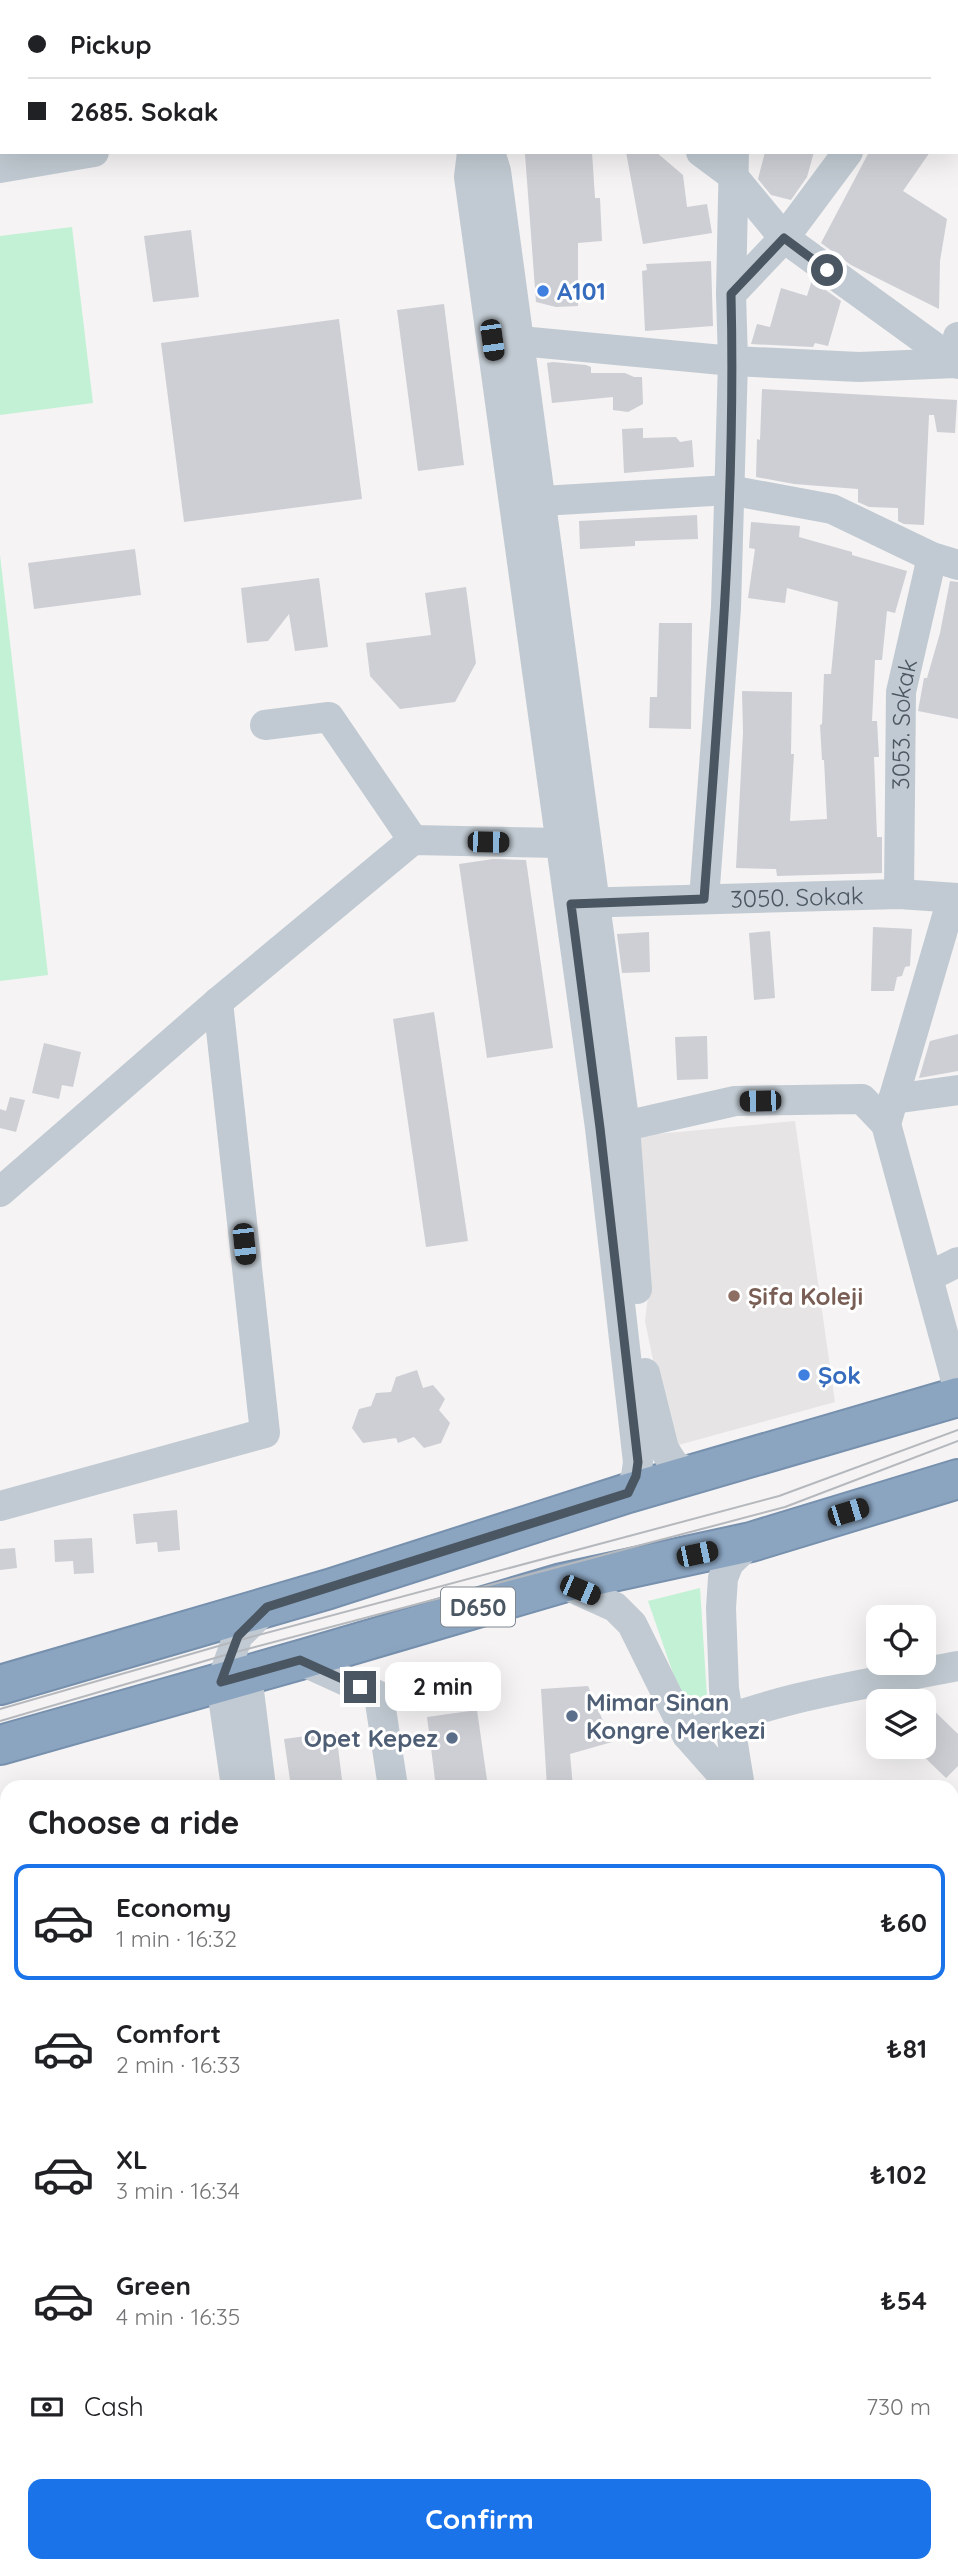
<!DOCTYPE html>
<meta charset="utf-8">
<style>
:root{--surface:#fff;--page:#f2f2f2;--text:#202124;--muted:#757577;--line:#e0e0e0;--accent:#1a73e8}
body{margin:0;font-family:Quicksand,sans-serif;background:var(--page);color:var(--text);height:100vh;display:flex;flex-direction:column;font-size:26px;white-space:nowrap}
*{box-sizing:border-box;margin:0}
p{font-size:23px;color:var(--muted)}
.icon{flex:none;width:38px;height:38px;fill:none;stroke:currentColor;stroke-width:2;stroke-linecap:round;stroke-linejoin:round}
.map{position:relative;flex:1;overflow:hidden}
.drawer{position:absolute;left:0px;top:1780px;width:959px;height:793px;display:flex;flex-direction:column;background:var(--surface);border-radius:21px 21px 0 0;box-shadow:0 7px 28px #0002}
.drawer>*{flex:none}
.hud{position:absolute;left:0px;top:0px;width:959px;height:154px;box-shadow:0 7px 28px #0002;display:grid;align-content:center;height:154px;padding:0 28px;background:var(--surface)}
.fabs{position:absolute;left:866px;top:1605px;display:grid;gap:14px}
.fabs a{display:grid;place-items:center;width:70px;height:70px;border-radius:14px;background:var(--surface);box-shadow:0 7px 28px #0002;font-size:35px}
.end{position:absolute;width:32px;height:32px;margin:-16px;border:9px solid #4a5661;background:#fff;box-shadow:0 0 0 4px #fff}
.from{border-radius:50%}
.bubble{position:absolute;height:49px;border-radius:14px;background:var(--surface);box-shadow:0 7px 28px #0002;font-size:23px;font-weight:800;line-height:49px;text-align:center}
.car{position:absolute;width:21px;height:42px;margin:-21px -10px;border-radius:9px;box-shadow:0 0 5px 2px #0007;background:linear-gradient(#222 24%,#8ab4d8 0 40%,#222 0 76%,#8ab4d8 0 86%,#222 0)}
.hud b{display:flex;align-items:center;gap:24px;height:66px;font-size:26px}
.hud b+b{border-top:2px solid var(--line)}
.hud i{width:18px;height:18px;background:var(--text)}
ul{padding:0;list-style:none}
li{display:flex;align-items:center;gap:21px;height:116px;margin:0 14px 10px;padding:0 14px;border:4px solid transparent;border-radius:14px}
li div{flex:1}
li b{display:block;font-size:26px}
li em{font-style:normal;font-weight:800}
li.active{border-color:var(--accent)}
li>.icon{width:63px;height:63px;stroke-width:1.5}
h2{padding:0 28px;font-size:32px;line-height:84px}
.pay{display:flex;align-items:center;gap:18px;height:77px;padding:0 28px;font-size:26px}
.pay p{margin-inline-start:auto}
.action{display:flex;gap:14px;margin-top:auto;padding:14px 28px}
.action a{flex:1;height:80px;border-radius:14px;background:var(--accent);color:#fff;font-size:28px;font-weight:800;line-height:80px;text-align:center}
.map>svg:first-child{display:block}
.education{fill:#e6e4e5}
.grass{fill:#c3f1d5}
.park{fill:url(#park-dots)}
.building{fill:#cdcfd5}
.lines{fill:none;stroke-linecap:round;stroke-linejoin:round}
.highway-casing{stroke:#7690ad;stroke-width:42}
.minor{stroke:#c1cad2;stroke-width:30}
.highway{stroke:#8ba5c1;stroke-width:38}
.tram{stroke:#b5b8bd;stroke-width:2}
.route{stroke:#4a5661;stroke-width:9}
.shop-dot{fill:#3f7fe0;stroke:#fff;stroke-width:2.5}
.education-dot{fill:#8d6e63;stroke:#fff;stroke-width:2.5}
.service-dot{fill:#5c6f8a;stroke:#fff;stroke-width:2.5}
.labels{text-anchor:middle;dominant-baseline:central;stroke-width:6;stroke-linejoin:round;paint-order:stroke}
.shield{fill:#fff;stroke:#808990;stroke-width:2}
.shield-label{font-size:23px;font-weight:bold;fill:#4a5661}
.shop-label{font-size:24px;font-weight:bold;fill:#366cbe;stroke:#fff;text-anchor:start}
.street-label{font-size:24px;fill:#4a5661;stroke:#fff}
.education-label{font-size:24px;font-weight:bold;fill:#785e54;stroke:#fff;text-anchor:start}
.service-label{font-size:24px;font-weight:bold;fill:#4e5e75;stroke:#fff;text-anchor:start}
</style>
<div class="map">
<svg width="958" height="2571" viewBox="0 0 958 2571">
<defs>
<pattern id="park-dots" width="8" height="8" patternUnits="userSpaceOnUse" patternTransform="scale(1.75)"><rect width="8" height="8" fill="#c3f1d5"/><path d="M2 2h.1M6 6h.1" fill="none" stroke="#a0c6b0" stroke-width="1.8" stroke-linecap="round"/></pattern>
</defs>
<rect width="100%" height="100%" fill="#f5f3f3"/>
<polygon class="education" points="795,1121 835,1402 671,1447 645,1321 651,1271 635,1136"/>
<g class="grass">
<polygon points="72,227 93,403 0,415 0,236"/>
<polygon points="0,555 48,975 0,981"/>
<path d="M700,1588L707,1697L706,1708L701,1713C691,1714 688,1710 683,1702L648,1601Z"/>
<polygon points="958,2353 958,2545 952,2540 952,2360"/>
</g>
<polygon class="park" points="599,2566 762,2566 766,2569 764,2571 600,2571"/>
<g class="building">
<polygon points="549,152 592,152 595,198 600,198 602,241 578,243 578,306 556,307 536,302 525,154"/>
<polygon points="626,152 656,152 683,175 687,207 707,204 712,233 643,244"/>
<polygon points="765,152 814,152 807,177 791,200 771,195 758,179"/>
<polygon points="869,152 930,152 903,191 947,219 940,261 939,309 851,265 821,243"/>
<polygon points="191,230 199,297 153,302 144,236"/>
<polygon points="711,261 713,326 645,331 642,271 647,270 646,264"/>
<polygon points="812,280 841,301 828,346 815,343 813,347 751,344 757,324 770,327 781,288 807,296"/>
<polygon points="444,304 464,465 418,471 397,310"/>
<polygon points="339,319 362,499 184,522 161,343"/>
<polygon points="553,362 586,365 591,367 591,373 625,373 634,377 642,377 643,404 628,412 613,410 613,397 552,403 547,363"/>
<polygon points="762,389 957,400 955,433 937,432 934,415 929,415 924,525 904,524 898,521 898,508 869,507 858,502 858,489 794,484 756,477 757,439 760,440"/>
<polygon points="643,428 643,438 676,437 680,442 692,440 694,467 624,473 622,429"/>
<polygon points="697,515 698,539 635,541 635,546 580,549 579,521"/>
<polygon points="751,522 800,526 799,537 852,552 852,555 907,571 895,613 887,611 882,660 875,660 872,721 877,721 879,757 874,757 877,837 882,837 882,873 777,876 776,869 736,868 743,732 742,691 792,692 791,754 794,754 790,821 827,819 824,760 822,760 820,725 822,724 824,674 831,674 838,602 787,588 785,603 748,598 755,549 749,548"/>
<polygon points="135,549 141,595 34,609 28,563"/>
<polygon points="319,578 328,647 295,651 289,614 268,641 247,643 241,588"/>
<polygon points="950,581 958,582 958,719 918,711 924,678 927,678 940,633"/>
<polygon points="466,587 476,663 455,702 400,709 370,676 366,643 431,635 425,593"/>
<polygon points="659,623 692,623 691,729 649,728 650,697 657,697"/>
<polygon points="493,859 526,860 553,1048 487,1058 459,864"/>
<polygon points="873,927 912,929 910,966 905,967 902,976 897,977 894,991 871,991"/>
<polygon points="770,931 775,998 754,1000 749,933"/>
<polygon points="649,932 650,972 622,973 617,934"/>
<polygon points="434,1012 468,1241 426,1247 393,1019"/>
<polygon points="958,1034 958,1071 919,1078 930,1041"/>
<polygon points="707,1036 708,1079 677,1080 675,1037"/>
<polygon points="44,1043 81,1052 73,1087 62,1085 59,1099 32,1093"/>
<polygon points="10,1097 25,1100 16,1132 0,1128 0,1109 6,1111"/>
<polygon points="417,1370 423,1388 433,1385 445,1399 439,1410 450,1423 441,1443 424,1448 414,1437 398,1443 396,1438 363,1443 352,1428 359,1409 371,1406 376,1393 391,1392 396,1377"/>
<polygon points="177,1510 180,1550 158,1552 157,1542 136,1544 133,1514"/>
<polygon points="92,1538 94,1573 74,1574 73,1561 55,1562 54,1540"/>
<polygon points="15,1548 17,1568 0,1570 0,1549"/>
<polygon points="588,1686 612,1742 570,1754 573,1787 547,1787 541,1689"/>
<polygon points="924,1701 958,1734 958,1766 946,1778 913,1746 924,1746"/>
<polygon points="477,1710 488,1787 436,1787 427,1717"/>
<polygon points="336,1732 343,1787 291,1787 284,1739"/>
</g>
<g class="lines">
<defs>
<g id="highway">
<polyline points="0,1685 329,1589 628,1493 958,1397"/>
<polyline points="0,1745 300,1660 562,1583 751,1542 958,1479"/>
</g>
</defs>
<use href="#highway" class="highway-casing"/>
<g class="minor">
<polyline points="141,0 142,2"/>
<polyline points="459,0 459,2"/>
<polyline points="491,0 494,2"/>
<polyline points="763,0 768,0"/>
<polyline points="939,2 940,0"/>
<polyline points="472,152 469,177 600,1128 638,1462 636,1477 628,1493"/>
<polyline points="490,152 496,171 625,1126 637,1289"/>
<polyline points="701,152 732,175 784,238 958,364"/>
<polyline points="0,168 94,152"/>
<polyline points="731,294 784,238 848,152"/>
<polyline points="520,341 733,361 859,367 956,363 958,337"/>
<polyline points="542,501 729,490 832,509 932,557 958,565"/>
<polyline points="265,725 329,717 413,840"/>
<path id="s1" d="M899,894L901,692L932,557"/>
<polyline points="704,899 726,608 733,361 731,294 734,152"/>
<path id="s2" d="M577,903L899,894L958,898"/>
<polyline points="893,1099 958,1090"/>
<polyline points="886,1124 952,899"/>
<polyline points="625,1126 735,1101 862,1099 886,1124 958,1388"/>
<polyline points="0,1192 218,1002 413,840 561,843"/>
<polyline points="928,1277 958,1262"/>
<polyline points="645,1373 664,1449 674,1465 693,1474"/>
<polyline points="0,1506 265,1433 218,1002"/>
<polyline points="562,1583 615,1607 632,1624 687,1735 733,1787"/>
<polyline points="300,1660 379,1696 393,1787"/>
<polyline points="247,1675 261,1787"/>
<path d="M687,1735C772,1697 867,1684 958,1666"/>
<polyline points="236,1787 221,1683 238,1636 267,1607"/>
<polyline points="740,1787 724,1689 721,1608 723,1578 729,1563 751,1542"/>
<polyline points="952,1947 958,1952"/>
<polyline points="0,1980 7,1979"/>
<polyline points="952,2027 958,2021"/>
<polyline points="0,2079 7,2107"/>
<polyline points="952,2318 958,2311"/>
<polyline points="122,2566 123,2571"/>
<polyline points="340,2566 341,2571"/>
<polyline points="581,2566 582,2571"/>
<polyline points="781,2566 788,2571"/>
<polyline points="949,2566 956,2571"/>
<polyline points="228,2571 251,2566"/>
</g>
<use href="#highway" class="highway"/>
<g class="tram">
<polyline points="0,1709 236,1641 779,1496 958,1430"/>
<polyline points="0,1721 232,1653 785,1507 958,1441"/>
</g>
</g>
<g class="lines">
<path class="route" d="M360,1687L300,1660L221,1682L238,1636L267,1607L628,1493L636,1476L638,1462L600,1128L571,904L704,899C719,698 736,496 731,294L784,238L827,270"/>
</g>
<g class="shop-dot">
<circle cx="543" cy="291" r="7"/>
<circle cx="804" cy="1375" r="7"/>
</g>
<circle class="education-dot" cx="734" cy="1296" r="7"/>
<g class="service-dot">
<circle cx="572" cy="1716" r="7"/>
<circle cx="452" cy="1738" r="7"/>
</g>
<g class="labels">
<rect class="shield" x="441" y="1587.5" width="74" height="39" rx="5"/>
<g class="shield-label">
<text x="478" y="1607">D650</text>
</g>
<g class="shop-label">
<text x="557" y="291">A101</text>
<text x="818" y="1375">Şok</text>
</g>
<g class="street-label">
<text stroke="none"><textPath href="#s1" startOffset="170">3053. Sokak</textPath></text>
<text stroke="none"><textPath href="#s2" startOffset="220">3050. Sokak</textPath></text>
</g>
<g class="education-label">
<text x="748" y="1296">Şifa Koleji</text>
</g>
<g class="service-label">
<text x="586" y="1702">Mimar Sinan<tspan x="586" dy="28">Kongre Merkezi</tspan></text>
<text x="438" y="1738" text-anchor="end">Opet Kepez</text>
</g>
</g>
</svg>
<div class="fabs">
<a><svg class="icon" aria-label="locate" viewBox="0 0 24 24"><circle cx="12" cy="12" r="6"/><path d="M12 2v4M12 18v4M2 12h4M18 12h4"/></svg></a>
<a><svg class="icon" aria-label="layers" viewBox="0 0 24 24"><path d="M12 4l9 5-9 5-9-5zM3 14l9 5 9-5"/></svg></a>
</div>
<i class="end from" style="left:827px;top:270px"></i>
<i class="end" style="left:360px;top:1687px"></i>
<div class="bubble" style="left:385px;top:1662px;width:116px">2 min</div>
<i class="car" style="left:492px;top:340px;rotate:172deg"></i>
<i class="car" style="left:488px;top:842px;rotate:91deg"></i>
<i class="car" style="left:760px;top:1101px;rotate:269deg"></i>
<i class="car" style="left:244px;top:1244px;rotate:174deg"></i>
<i class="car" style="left:848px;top:1512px;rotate:73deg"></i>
<i class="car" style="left:697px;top:1554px;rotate:78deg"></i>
<i class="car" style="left:580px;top:1590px;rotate:113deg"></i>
<div class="hud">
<b><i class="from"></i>Pickup</b>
<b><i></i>2685. Sokak</b>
</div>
<section class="drawer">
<h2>Choose a ride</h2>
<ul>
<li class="active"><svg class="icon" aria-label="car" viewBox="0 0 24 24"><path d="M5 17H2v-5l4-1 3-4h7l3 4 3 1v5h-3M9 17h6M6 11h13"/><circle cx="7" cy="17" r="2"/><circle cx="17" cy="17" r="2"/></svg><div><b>Economy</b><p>1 min · 16:32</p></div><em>₺60</em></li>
<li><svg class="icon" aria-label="car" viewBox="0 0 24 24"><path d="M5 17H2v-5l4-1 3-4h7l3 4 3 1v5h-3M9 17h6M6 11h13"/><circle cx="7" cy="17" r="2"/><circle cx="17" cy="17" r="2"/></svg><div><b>Comfort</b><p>2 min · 16:33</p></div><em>₺81</em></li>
<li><svg class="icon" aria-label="car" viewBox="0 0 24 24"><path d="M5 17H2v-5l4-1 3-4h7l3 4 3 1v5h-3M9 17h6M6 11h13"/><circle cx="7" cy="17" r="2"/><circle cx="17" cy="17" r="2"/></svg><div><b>XL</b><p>3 min · 16:34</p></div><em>₺102</em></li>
<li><svg class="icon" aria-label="car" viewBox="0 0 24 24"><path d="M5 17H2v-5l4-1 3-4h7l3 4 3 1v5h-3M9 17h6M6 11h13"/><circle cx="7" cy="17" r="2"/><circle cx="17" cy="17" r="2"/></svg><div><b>Green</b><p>4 min · 16:35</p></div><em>₺54</em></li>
</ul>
<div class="pay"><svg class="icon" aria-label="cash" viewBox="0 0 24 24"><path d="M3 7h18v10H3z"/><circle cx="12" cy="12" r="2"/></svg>Cash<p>730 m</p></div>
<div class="action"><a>Confirm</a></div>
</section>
</div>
